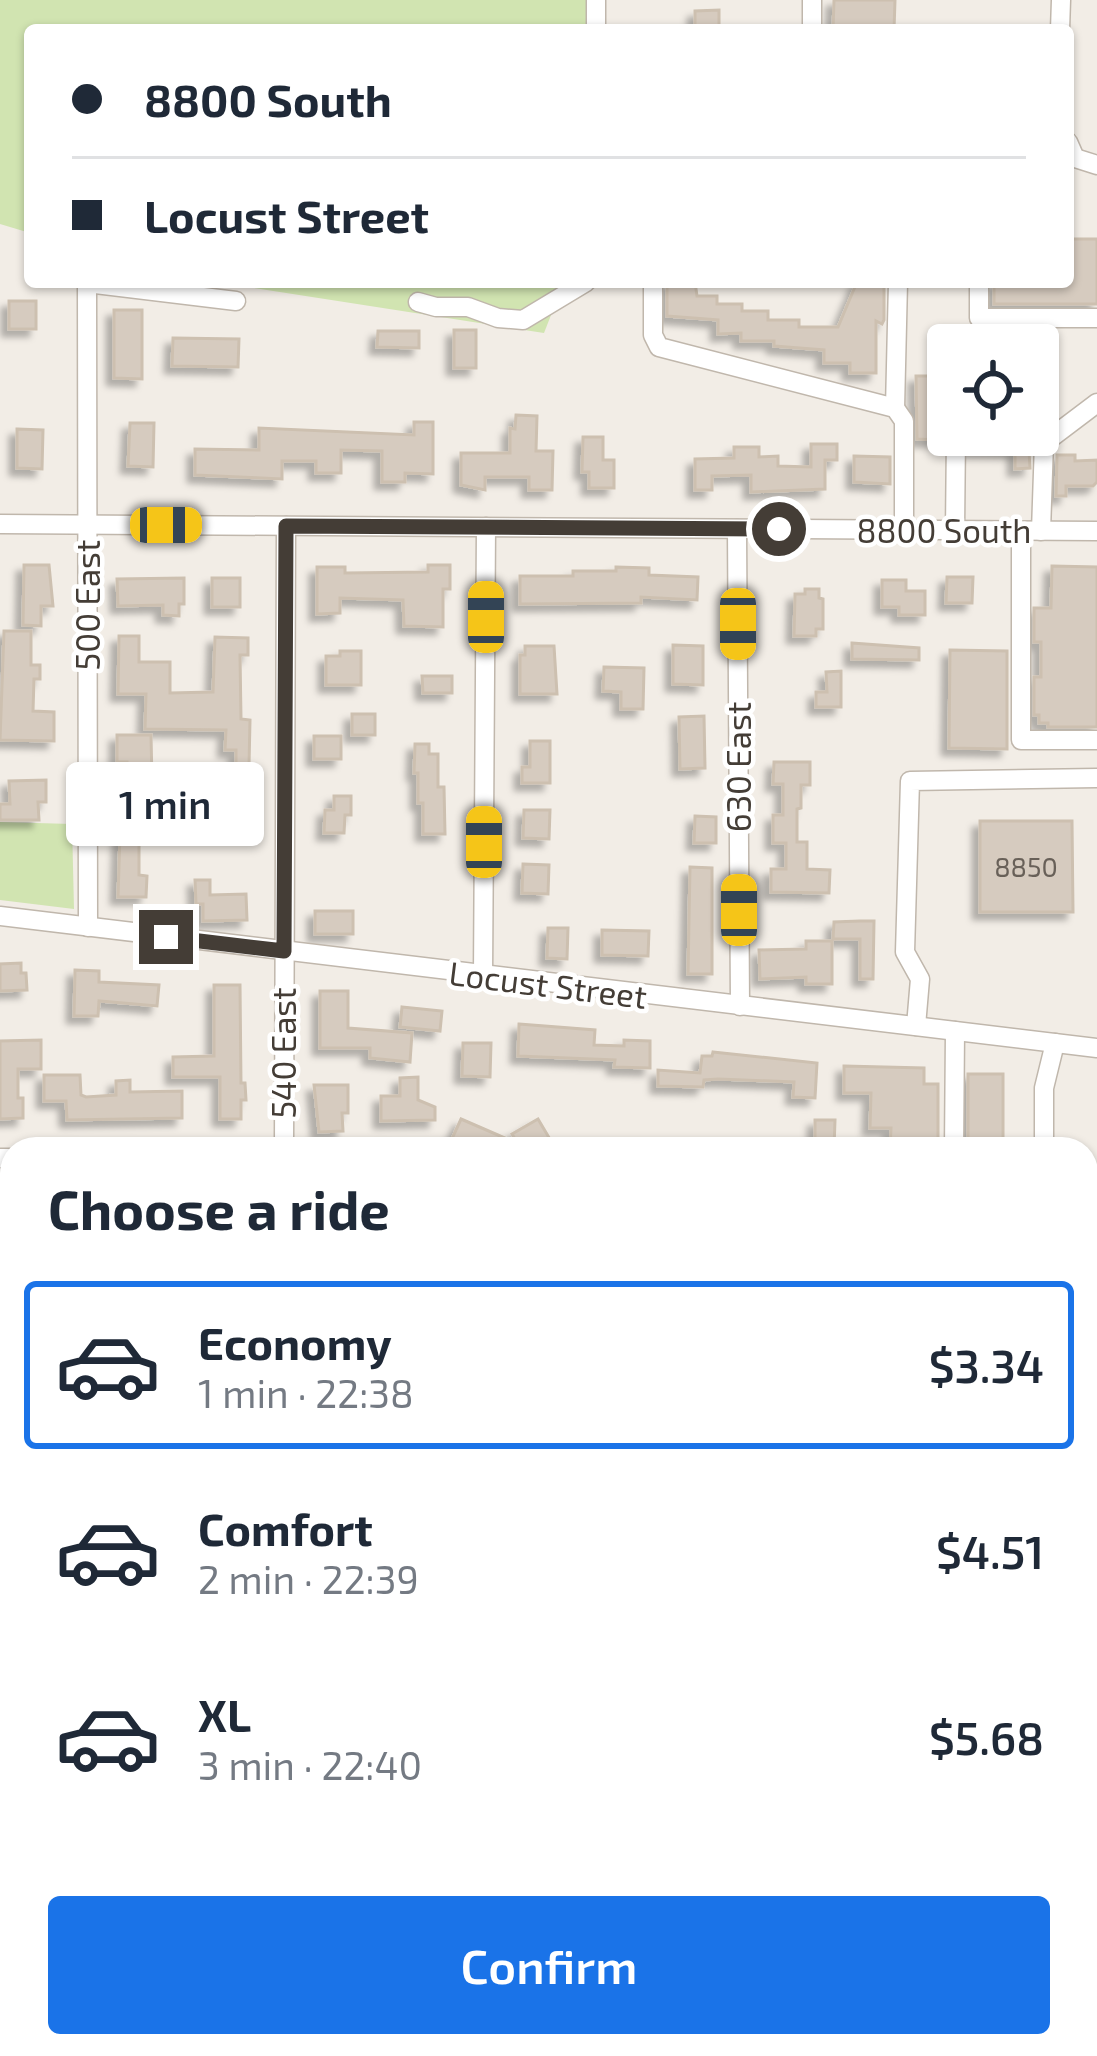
<!DOCTYPE html>
<meta charset="utf-8">
<style>
:root{--surface:#fff;--page:#f2f2f3;--text:#1f2937;--muted:#747a83;--line:#e0e1e3;--accent:#1a73e8}
body{margin:0;font-family:"Exo 2",sans-serif;background:var(--page);color:var(--text);height:100vh;display:flex;flex-direction:column;font-size:45px;white-space:nowrap}
*{box-sizing:border-box;margin:0}
p{font-size:39px;color:var(--muted)}
.icon{flex:none;width:66px;height:66px;fill:none;stroke:currentColor;stroke-width:2;stroke-linecap:round;stroke-linejoin:round}
.map{position:relative;flex:1;overflow:hidden}
.details{position:absolute;left:0px;top:1137px;width:1098px;height:921px;display:flex;flex-direction:column;background:var(--surface);border-radius:36px 36px 0 0;box-shadow:0 3px 9px #0004}
.details>*{flex:none}
.guide{position:absolute;left:24px;top:24px;width:1050px;height:264px;border-radius:12px;box-shadow:0 3px 9px #0004;display:grid;align-content:center;height:264px;padding:0 48px;background:var(--surface)}
.fabs{position:absolute;left:927px;top:324px;display:grid;gap:24px}
.fabs a{display:grid;place-items:center;width:132px;height:132px;border-radius:12px;background:var(--surface);box-shadow:0 3px 9px #0004;font-size:60px}
.end{position:absolute;width:54px;height:54px;margin:-27px;border:15px solid #443d36;background:#fff;box-shadow:0 0 0 6px #fff}
.from{border-radius:50%}
.bubble{position:absolute;height:84px;border-radius:12px;background:var(--surface);box-shadow:0 3px 9px #0004;font-size:39px;font-weight:600;line-height:84px;text-align:center}
.car{position:absolute;width:36px;height:72px;margin:-36px -18px;border-radius:15px;box-shadow:0 0 9px 3px #0007;background:linear-gradient(#f5c518 24%,#345 0 40%,#f5c518 0 76%,#345 0 86%,#f5c518 0)}
.guide b{display:flex;align-items:center;gap:42px;height:114px;font-size:45px}
.guide b+b{border-top:3px solid var(--line)}
.guide i{width:30px;height:30px;background:var(--text)}
ul{padding:0;list-style:none}
li{display:flex;align-items:center;gap:36px;height:168px;margin:0 24px 18px;padding:0 24px;border:6px solid transparent;border-radius:12px}
li div{flex:1}
li b{display:block;font-size:45px}
li em{font-style:normal;font-weight:600}
li.selected{border-color:var(--accent)}
li>.icon{width:108px;height:108px;stroke-width:1.5}
h2{padding:0 48px;font-size:54px;line-height:144px}
.cta{display:flex;gap:24px;margin-top:auto;padding:24px 48px}
.cta a{flex:1;height:138px;border-radius:12px;background:var(--accent);color:#fff;font-size:48px;font-weight:600;line-height:138px;text-align:center}
.map>svg:first-child{display:block}
.green{fill:#d1e4b1}
.building{fill:#d6cbbf;stroke:#cdc0b0;stroke-width:3;filter:url(#shadow)}
.lines{fill:none;stroke-linecap:round;stroke-linejoin:round}
.minor-casing{stroke:#c0b7ac;stroke-width:21}
.major-casing{stroke:#ddb169;stroke-width:24}
.minor{stroke:#fff;stroke-width:18}
.major{stroke:#f8d698;stroke-width:21}
.route{stroke:#443d36;stroke-width:15}
.labels{text-anchor:middle;dominant-baseline:central;stroke-width:9;stroke-linejoin:round;paint-order:stroke}
.number-label{font-size:27px;fill:#686058}
.street-label{font-size:33px;fill:#443d36;stroke:#fff}
</style>
<div class="map">
<svg width="1097" height="2056" viewBox="0 0 1097 2056">
<defs>
<filter id="shadow"><feDropShadow dx="-7" dy="7" stdDeviation="3" flood-color="#0004"/></filter>
</defs>
<rect width="100%" height="100%" fill="#f2ede6"/>
<g class="green">
<polygon points="0,0 600,0 600,30 30,30 30,233 0,224"/>
<polygon points="216,282 564,282 544,333"/>
<polygon points="0,822 72,824 74,909 0,900"/>
<polygon points="1086,1590 1097,1590 1097,2056 551,2056 551,2046 1086,2046"/>
</g>
<g class="building">
<polygon points="834,0 895,0 894,30 833,30"/>
<polygon points="719,10 719,30 695,30 695,11"/>
<polygon points="1068,239 1097,239 1097,304 994,304 994,282 1068,282"/>
<polygon points="667,282 695,282 697,296 717,296 717,304 742,304 742,311 768,311 768,320 799,320 799,327 838,327 857,282 884,282 884,320 882,324 876,321 876,373 850,373 850,363 824,363 824,350 774,346 774,341 741,341 741,333 718,334 718,320 667,316"/>
<rect x="9" y="301" width="27" height="28"/>
<polygon points="114,310 142,310 142,379 114,378"/>
<rect x="454" y="330" width="22" height="38"/>
<polygon points="378,331 419,331 419,348 377,347"/>
<polygon points="173,338 239,339 238,367 172,366"/>
<polygon points="916,376 941,376 941,440 917,439"/>
<polygon points="516,415 537,416 536,451 553,451 552,490 529,490 529,477 485,477 485,490 461,485 461,453 510,453 510,428 515,429"/>
<polygon points="414,422 433,422 433,474 405,473 405,482 382,482 382,451 341,450 341,473 316,473 316,461 282,461 282,479 195,475 195,449 259,450 259,428 414,435"/>
<polygon points="130,423 154,423 153,467 128,466"/>
<polygon points="17,429 43,430 42,469 17,468"/>
<polygon points="969,435 1028,435 1030,468 1015,469 1015,449 969,448"/>
<polygon points="583,437 603,437 603,460 614,460 614,488 589,488 589,472 582,472"/>
<polygon points="811,444 837,444 837,460 825,460 825,489 751,492 751,475 712,476 712,490 695,490 695,459 734,458 734,447 759,447 759,457 778,456 778,466 811,467"/>
<polygon points="1057,455 1075,455 1075,461 1097,460 1097,482 1093,486 1066,486 1066,496 1056,496"/>
<polygon points="854,456 890,457 890,484 854,482"/>
<polygon points="24,565 49,565 53,606 41,606 41,626 23,625"/>
<polygon points="428,565 450,565 450,589 443,589 443,627 404,626 403,600 340,598 340,613 317,614 317,567 345,567 345,573 428,572"/>
<polygon points="1052,566 1097,567 1097,727 1048,727 1048,723 1039,723 1039,715 1034,715 1034,677 1041,677 1041,642 1034,642 1034,608 1051,608"/>
<polygon points="616,567 649,568 649,575 698,577 697,600 641,597 641,603 520,604 520,576 573,576 573,571 616,571"/>
<polygon points="947,577 973,577 972,603 946,603"/>
<polygon points="184,578 184,604 179,604 179,616 163,615 163,605 118,606 117,579"/>
<rect x="212" y="578" width="28" height="29"/>
<polygon points="882,580 906,580 906,591 925,591 925,615 899,615 899,607 882,607"/>
<polygon points="805,589 819,589 819,598 823,599 823,629 816,629 816,636 794,636 795,594 805,594"/>
<polygon points="4,631 31,631 31,665 40,665 40,679 34,679 33,711 54,712 54,741 0,740"/>
<polygon points="119,636 139,636 139,662 170,662 170,693 213,692 215,637 248,638 248,655 240,655 241,719 250,720 249,766 236,765 236,750 225,750 226,730 145,729 146,694 118,694"/>
<polygon points="852,643 919,648 919,660 852,659"/>
<polygon points="673,645 703,646 703,685 673,684"/>
<polygon points="525,646 554,646 557,694 520,694 520,655 525,655"/>
<polygon points="950,650 1007,651 1007,749 949,748"/>
<polygon points="340,651 361,651 361,685 326,685 326,656 340,656"/>
<polygon points="604,667 644,668 643,709 621,709 621,692 603,691"/>
<polygon points="841,671 841,707 816,707 816,692 827,692 826,672"/>
<polygon points="422,676 452,676 452,693 423,693"/>
<rect x="352" y="714" width="23" height="21"/>
<polygon points="704,716 705,768 680,769 679,717"/>
<polygon points="117,735 151,735 153,827 127,827 127,762 117,762"/>
<rect x="314" y="736" width="27" height="23"/>
<polygon points="530,741 550,741 550,783 522,783 522,767 530,767"/>
<polygon points="415,744 429,744 429,754 438,754 438,787 444,787 445,834 423,834 423,803 418,803 418,773 414,773"/>
<polygon points="774,762 810,762 810,785 801,785 801,808 797,809 797,842 807,842 807,869 830,870 829,893 771,892 771,869 786,869 786,843 773,843 773,815 783,815 783,784 773,784"/>
<polygon points="46,780 46,802 38,802 39,820 0,820 0,804 10,804 9,781"/>
<polygon points="334,796 351,796 351,815 345,815 344,833 324,833 325,810 334,810"/>
<polygon points="220,802 243,802 243,810 251,810 251,825 220,824"/>
<polygon points="524,810 550,810 549,839 523,838"/>
<polygon points="695,816 716,817 716,843 694,843"/>
<polygon points="980,821 1072,821 1073,912 980,912"/>
<polygon points="120,835 139,835 139,875 147,876 146,897 118,897"/>
<polygon points="523,864 549,865 548,894 522,893"/>
<polygon points="690,867 712,868 712,974 688,974"/>
<polygon points="195,880 210,880 210,895 246,894 247,920 203,921 203,904 196,904"/>
<rect x="315" y="911" width="38" height="23"/>
<polygon points="860,921 874,921 873,979 860,979 860,939 833,939 834,922"/>
<polygon points="548,928 568,928 567,959 547,958"/>
<polygon points="602,930 649,931 648,956 602,955"/>
<polygon points="806,941 832,941 832,984 806,984 806,977 760,979 759,950 806,949"/>
<polygon points="21,963 21,973 26,973 27,990 0,991 0,964"/>
<polygon points="75,970 99,971 99,982 159,985 157,1006 99,1001 98,1016 74,1016"/>
<polygon points="214,985 240,985 241,1083 245,1083 246,1100 241,1100 241,1119 220,1119 220,1077 173,1077 173,1057 214,1056"/>
<polygon points="320,991 348,991 348,1028 412,1033 410,1062 370,1058 370,1048 320,1048"/>
<polygon points="402,1007 442,1011 440,1031 400,1027"/>
<polygon points="519,1024 595,1030 594,1045 624,1046 624,1040 650,1041 650,1068 614,1067 615,1060 518,1056"/>
<polygon points="41,1040 41,1069 18,1069 18,1098 23,1098 23,1118 0,1119 0,1041"/>
<polygon points="463,1043 491,1043 490,1077 462,1076"/>
<polygon points="713,1052 817,1063 815,1098 793,1097 794,1082 718,1079 704,1080 703,1087 658,1086 658,1070 700,1073 702,1056 712,1056"/>
<polygon points="844,1066 924,1068 924,1084 938,1084 938,1149 890,1149 891,1128 870,1128 871,1093 844,1093"/>
<rect x="968" y="1074" width="35" height="75"/>
<polygon points="44,1075 80,1075 81,1095 86,1097 116,1095 116,1081 130,1080 130,1092 182,1091 182,1118 67,1120 66,1101 44,1101"/>
<polygon points="418,1077 418,1100 435,1107 435,1120 381,1121 381,1096 400,1096 400,1078"/>
<polygon points="314,1085 348,1085 348,1113 342,1113 343,1131 319,1132"/>
<polygon points="461,1119 505,1138 505,1149 464,1149 450,1143"/>
<polygon points="538,1119 551,1141 538,1149 521,1149 512,1134"/>
<polygon points="815,1120 835,1120 834,1148 815,1147"/>
</g>
<g class="lines">
<defs>
<g id="minor">
<polyline points="596,0 596,30"/>
<polyline points="812,30 812,0"/>
<polyline points="1060,30 1061,0"/>
<polyline points="1068,142 1075,158 1097,165"/>
<polyline points="87,282 88,927"/>
<polyline points="653,282 653,335 659,347 895,408 904,421 904,530"/>
<polyline points="979,282 979,318 1097,318"/>
<polyline points="87,283 236,301"/>
<polyline points="418,302 436,307 468,307 498,318 523,320 586,282"/>
<polyline points="895,408 898,282"/>
<polyline points="0,524 1097,531"/>
<polyline points="737,529 740,1006"/>
<polyline points="955,530 956,435"/>
<polyline points="1021,531 1021,740 1097,740"/>
<polyline points="1041,531 1044,443 1097,403"/>
<polyline points="0,916 1097,1048"/>
<polyline points="483,976 486,527"/>
<polyline points="916,1026 920,979 905,952 910,781 1097,778"/>
<polyline points="284,1149 286,526"/>
<polyline points="954,1149 955,1031"/>
<polyline points="1044,1149 1044,1088 1055,1043"/>
<polyline points="0,1158 12,1158"/>
<polyline points="1086,1265 1097,1265"/>
<polyline points="1086,1376 1097,1376"/>
<polyline points="1086,1476 1097,1476"/>
<polyline points="1086,1682 1097,1682"/>
<polyline points="1086,1848 1097,1848"/>
<polyline points="766,2046 766,2056"/>
<polyline points="948,2046 961,2056"/>
<polyline points="209,2056 209,2046"/>
<polyline points="448,2056 448,2046"/>
</g>
<g id="major">
<polyline points="1086,1528 1097,1528"/>
<polyline points="0,1535 12,1535"/>
<polyline points="1086,1565 1097,1565"/>
</g>
</defs>
<use href="#minor" class="minor-casing"/>
<use href="#major" class="major-casing"/>
<use href="#minor" class="minor"/>
<use href="#major" class="major"/>
</g>
<g class="lines">
<polyline class="route" points="166,937 284,951 286,526 779,529"/>
</g>
<g class="labels">
<g class="number-label">
<text x="1026" y="866">8850</text>
</g>
<g class="street-label">
<text x="944" y="530">8800 South</text>
<text transform="translate(87 605) rotate(-90)">500 East</text>
<text transform="translate(738 767) rotate(-90)">630 East</text>
<text transform="translate(548 984) rotate(7)">Locust Street</text>
<text transform="translate(283 1053) rotate(-90)">540 East</text>
</g>
</g>
</svg>
<div class="fabs">
<a><svg class="icon" aria-label="locate" viewBox="0 0 24 24"><circle cx="12" cy="12" r="6"/><path d="M12 2v4M12 18v4M2 12h4M18 12h4"/></svg></a>
</div>
<i class="end from" style="left:779px;top:529px"></i>
<i class="end" style="left:166px;top:937px"></i>
<div class="bubble" style="left:66px;top:762px;width:198px">1 min</div>
<i class="car" style="left:166px;top:525px;rotate:90deg"></i>
<i class="car" style="left:486px;top:617px;rotate:0deg"></i>
<i class="car" style="left:738px;top:624px;rotate:180deg"></i>
<i class="car" style="left:484px;top:842px;rotate:0deg"></i>
<i class="car" style="left:739px;top:910px;rotate:0deg"></i>
<div class="guide">
<b><i class="from"></i>8800 South</b>
<b><i></i>Locust Street</b>
</div>
<section class="details">
<h2>Choose a ride</h2>
<ul>
<li class="selected"><svg class="icon" aria-label="car" viewBox="0 0 24 24"><path d="M5 17H2v-5l4-1 3-4h7l3 4 3 1v5h-3M9 17h6M6 11h13"/><circle cx="7" cy="17" r="2"/><circle cx="17" cy="17" r="2"/></svg><div><b>Economy</b><p>1 min · 22:38</p></div><em>$3.34</em></li>
<li><svg class="icon" aria-label="car" viewBox="0 0 24 24"><path d="M5 17H2v-5l4-1 3-4h7l3 4 3 1v5h-3M9 17h6M6 11h13"/><circle cx="7" cy="17" r="2"/><circle cx="17" cy="17" r="2"/></svg><div><b>Comfort</b><p>2 min · 22:39</p></div><em>$4.51</em></li>
<li><svg class="icon" aria-label="car" viewBox="0 0 24 24"><path d="M5 17H2v-5l4-1 3-4h7l3 4 3 1v5h-3M9 17h6M6 11h13"/><circle cx="7" cy="17" r="2"/><circle cx="17" cy="17" r="2"/></svg><div><b>XL</b><p>3 min · 22:40</p></div><em>$5.68</em></li>
</ul>
<div class="cta"><a>Confirm</a></div>
</section>
</div>
